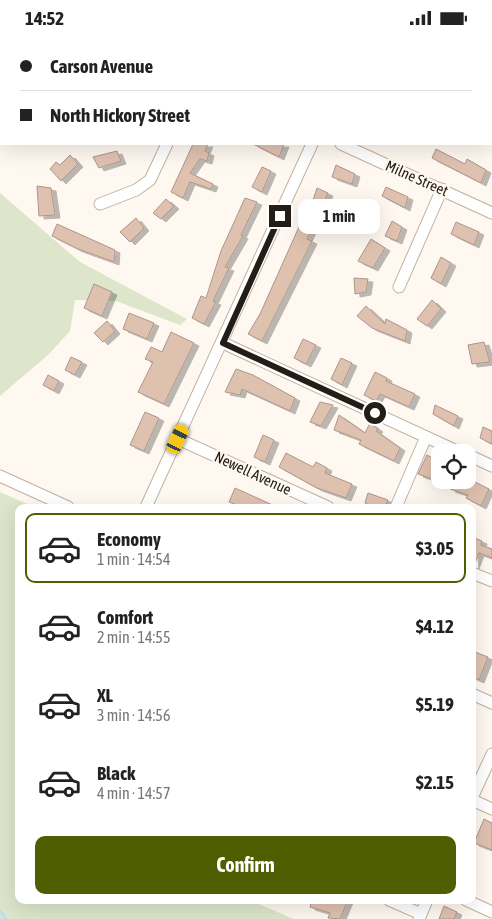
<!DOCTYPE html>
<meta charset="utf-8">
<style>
:root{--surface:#fff;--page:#f6f6f6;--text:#222;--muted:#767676;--line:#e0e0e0;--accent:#4e5e01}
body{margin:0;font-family:"Asap Condensed",sans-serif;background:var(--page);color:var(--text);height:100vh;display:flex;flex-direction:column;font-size:19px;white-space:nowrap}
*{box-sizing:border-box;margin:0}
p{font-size:16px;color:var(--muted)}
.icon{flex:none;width:28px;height:28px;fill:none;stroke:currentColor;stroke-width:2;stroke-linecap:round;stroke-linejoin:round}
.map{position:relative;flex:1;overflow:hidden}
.panel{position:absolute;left:15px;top:469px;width:461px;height:400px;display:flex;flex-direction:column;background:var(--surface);border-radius:10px;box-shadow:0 5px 20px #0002}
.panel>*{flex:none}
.banner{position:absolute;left:0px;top:0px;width:492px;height:110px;box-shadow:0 5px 20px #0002;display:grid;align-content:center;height:110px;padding:0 20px;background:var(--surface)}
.fabs{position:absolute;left:431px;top:409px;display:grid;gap:10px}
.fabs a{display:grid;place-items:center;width:45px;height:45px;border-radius:10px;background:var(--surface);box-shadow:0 5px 20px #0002;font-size:25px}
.end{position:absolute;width:22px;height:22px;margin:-11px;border:6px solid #221d16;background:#fff;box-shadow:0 0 0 2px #fff}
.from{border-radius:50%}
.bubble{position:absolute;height:35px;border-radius:10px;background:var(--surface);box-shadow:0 5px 20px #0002;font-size:16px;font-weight:700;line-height:35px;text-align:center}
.car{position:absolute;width:15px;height:30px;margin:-15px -8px;border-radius:6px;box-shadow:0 0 4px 1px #0007;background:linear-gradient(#f5c518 24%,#345 0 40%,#f5c518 0 76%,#345 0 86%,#f5c518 0)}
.banner b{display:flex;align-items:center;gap:18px;height:48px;font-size:19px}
.banner b+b{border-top:1px solid var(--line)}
.banner i{width:12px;height:12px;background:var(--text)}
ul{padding:9px 0 0;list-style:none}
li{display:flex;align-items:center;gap:15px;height:70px;margin:0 10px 8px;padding:0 10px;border:2px solid transparent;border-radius:10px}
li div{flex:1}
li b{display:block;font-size:19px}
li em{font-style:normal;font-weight:700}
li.on{border-color:var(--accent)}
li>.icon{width:45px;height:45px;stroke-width:1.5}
.button{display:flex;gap:10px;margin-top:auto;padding:10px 20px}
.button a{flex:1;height:58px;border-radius:10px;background:var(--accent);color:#fff;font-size:20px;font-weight:700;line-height:58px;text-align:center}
.status{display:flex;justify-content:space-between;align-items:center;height:35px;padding:0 25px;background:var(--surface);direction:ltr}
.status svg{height:14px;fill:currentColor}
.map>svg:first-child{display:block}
.green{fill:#dde6cb}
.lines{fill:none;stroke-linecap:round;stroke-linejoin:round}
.stream{stroke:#badeea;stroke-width:3}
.building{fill:#dfc1b0;stroke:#ab968a;filter:url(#shadow)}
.minor-casing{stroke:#c1b2a0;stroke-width:13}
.minor{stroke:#fff;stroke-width:11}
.route{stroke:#221d16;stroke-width:6}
.labels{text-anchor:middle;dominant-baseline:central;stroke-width:5;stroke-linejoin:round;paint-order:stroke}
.street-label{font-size:15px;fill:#221d16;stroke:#fff8f0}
</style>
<div class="status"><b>14:52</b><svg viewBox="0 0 49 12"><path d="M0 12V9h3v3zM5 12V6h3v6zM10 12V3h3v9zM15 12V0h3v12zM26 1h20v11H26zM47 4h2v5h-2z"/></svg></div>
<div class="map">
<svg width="492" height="884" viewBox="0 0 492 884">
<defs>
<filter id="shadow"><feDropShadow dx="5" dy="3" stdDeviation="0" flood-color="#0004"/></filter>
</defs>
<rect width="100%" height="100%" fill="#fff8f0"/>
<g class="green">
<polygon points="240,0 486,0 489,1 243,1"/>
<polygon points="0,158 80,227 187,284 180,290 116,266 75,265 70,296 49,319 0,361"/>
<polygon points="0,457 34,472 19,472 19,865 249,865 294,884 0,884"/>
</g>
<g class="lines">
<g class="stream">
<polyline points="327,0 329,1"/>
<polyline points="491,93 492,94"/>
<polyline points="0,876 6,884"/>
</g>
</g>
<g class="building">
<polygon points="193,109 208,109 205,116 209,118 207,126 200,124 190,138 213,149 211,154 190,147 183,163 171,157"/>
<polygon points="253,109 284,109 279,122"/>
<polygon points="436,114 465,129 467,124 486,135 481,148 432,123"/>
<polygon points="117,116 121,126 99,133 93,122"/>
<polygon points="70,120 78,129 61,146 50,134 56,127 60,130"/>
<polygon points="336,130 355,139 352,149 332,142"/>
<polygon points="262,132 271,136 262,157 252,152"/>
<polygon points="37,151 51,153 55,180 39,181"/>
<polygon points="386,152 408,162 405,173 382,161"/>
<polygon points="317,153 328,158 307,204 312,206 262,306 248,299 260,279 307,174 310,175"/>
<polygon points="245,163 257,167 241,200 243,201 225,232 229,233 213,266 216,267 204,289 192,283 201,261 206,263 221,216"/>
<polygon points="166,164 174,171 161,184 153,178"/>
<polygon points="136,183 144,193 130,207 120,197"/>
<polygon points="392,186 402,192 397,206 385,201"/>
<polygon points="456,187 479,197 474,210 451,199"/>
<polygon points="57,189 115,215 114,227 78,214 52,201"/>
<polygon points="371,204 385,213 373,233 358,226"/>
<polygon points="441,222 451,228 441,249 431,243"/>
<polygon points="354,243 368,244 366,257 355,259"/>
<polygon points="94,249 112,257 102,281 84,273"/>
<polygon points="432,265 441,274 427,291 417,284"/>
<polygon points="366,271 385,289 386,284 407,295 405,306 372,293 357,281"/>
<polygon points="129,278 154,288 147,304 123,294"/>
<polygon points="107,286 115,296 103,307 94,298"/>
<polygon points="171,297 194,308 164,369 138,357 153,327 145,324 151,312 162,317"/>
<polygon points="303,304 316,310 306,329 294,323"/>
<polygon points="484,307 490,327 472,329 468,310"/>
<polygon points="71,322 82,327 75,340 65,335"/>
<polygon points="341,323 352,328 342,350 331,344"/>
<polygon points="236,334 253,340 295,363 290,376 242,354 240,360 225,357"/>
<polygon points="375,337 387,343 386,346 415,359 409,372 380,359 376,366 364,360"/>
<polygon points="48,340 59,346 54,356 43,350"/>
<polygon points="320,367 333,370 321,391 310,387"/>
<polygon points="435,370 458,381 454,391 433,379"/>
<polygon points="145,377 159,383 144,416 130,410"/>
<polygon points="339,380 365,398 370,388 378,394 376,396 400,413 394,426 359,409 361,405 334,395"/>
<polygon points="483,392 492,396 492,409 480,403"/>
<polygon points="263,400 274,405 265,427 254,422"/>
<polygon points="286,418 313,432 316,427 327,433 325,438 352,449 346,463 317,453 279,432"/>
<polygon points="427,420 440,427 440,447 418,439"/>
<polygon points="454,445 471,445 489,454 481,471 466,463 468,460 450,454"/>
<polygon points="235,453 277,472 242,472 229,467"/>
<polygon points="368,458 388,465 385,472 371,472 372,471 365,468"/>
<polygon points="472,502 482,506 481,510 492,514 492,523 479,518 474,531"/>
<polygon points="475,617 488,622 479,645 472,642 472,623"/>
<polygon points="484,784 492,788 492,815 474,808"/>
<polygon points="312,865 348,865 340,884 328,883 330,878 310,872"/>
<polygon points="444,871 457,877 454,884 439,884"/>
</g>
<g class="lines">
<defs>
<g id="minor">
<polyline points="341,109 492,178"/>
<polyline points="100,169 136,155 150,145 167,109"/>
<polyline points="399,252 442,154"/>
<polyline points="223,308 461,418"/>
<polyline points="178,404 328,472"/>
<polyline points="468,420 492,431"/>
<polyline points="0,441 68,472"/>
<polyline points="146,472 312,109"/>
<polyline points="396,472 426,402"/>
<polyline points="472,538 492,546"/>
<polyline points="472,659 492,668"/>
<polyline points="472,763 492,719"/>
<polyline points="472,765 492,774"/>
<polyline points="389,865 421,879"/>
<polyline points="466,865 492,877"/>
<polyline points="419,884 427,865"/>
</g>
</defs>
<use href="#minor" class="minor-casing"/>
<use href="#minor" class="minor"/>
</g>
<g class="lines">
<polyline class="route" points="280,181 223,308 375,378"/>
</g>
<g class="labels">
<g class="street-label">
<text transform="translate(417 143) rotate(24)">Milne Street</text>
<text transform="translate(253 438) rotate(25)">Newell Avenue</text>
</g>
</g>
</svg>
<div class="fabs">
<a><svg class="icon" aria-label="locate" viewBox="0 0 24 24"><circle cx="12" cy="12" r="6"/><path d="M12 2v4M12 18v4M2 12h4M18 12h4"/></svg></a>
</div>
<i class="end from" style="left:375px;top:378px"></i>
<i class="end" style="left:280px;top:181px"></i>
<div class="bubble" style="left:298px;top:164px;width:82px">1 min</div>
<i class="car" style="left:178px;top:404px;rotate:25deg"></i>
<div class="banner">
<b><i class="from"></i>Carson Avenue</b>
<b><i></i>North Hickory Street</b>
</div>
<section class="panel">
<ul>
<li class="on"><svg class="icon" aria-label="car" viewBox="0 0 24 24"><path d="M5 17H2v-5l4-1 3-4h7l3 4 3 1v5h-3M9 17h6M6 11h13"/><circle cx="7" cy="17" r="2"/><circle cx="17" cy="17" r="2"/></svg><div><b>Economy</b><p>1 min · 14:54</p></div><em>$3.05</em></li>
<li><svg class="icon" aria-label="car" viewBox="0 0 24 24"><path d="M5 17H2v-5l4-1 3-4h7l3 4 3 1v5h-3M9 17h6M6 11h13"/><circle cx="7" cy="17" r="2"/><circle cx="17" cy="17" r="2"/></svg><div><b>Comfort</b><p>2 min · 14:55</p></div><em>$4.12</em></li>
<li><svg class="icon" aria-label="car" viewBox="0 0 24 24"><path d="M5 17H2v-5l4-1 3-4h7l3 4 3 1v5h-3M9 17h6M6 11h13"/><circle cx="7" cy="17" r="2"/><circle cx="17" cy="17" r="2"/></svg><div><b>XL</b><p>3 min · 14:56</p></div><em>$5.19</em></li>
<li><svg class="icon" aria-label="car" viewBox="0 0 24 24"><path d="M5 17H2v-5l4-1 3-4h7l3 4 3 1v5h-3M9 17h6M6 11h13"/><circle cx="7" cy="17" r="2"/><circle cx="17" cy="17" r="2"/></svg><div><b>Black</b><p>4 min · 14:57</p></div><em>$2.15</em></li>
</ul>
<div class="button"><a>Confirm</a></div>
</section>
</div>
